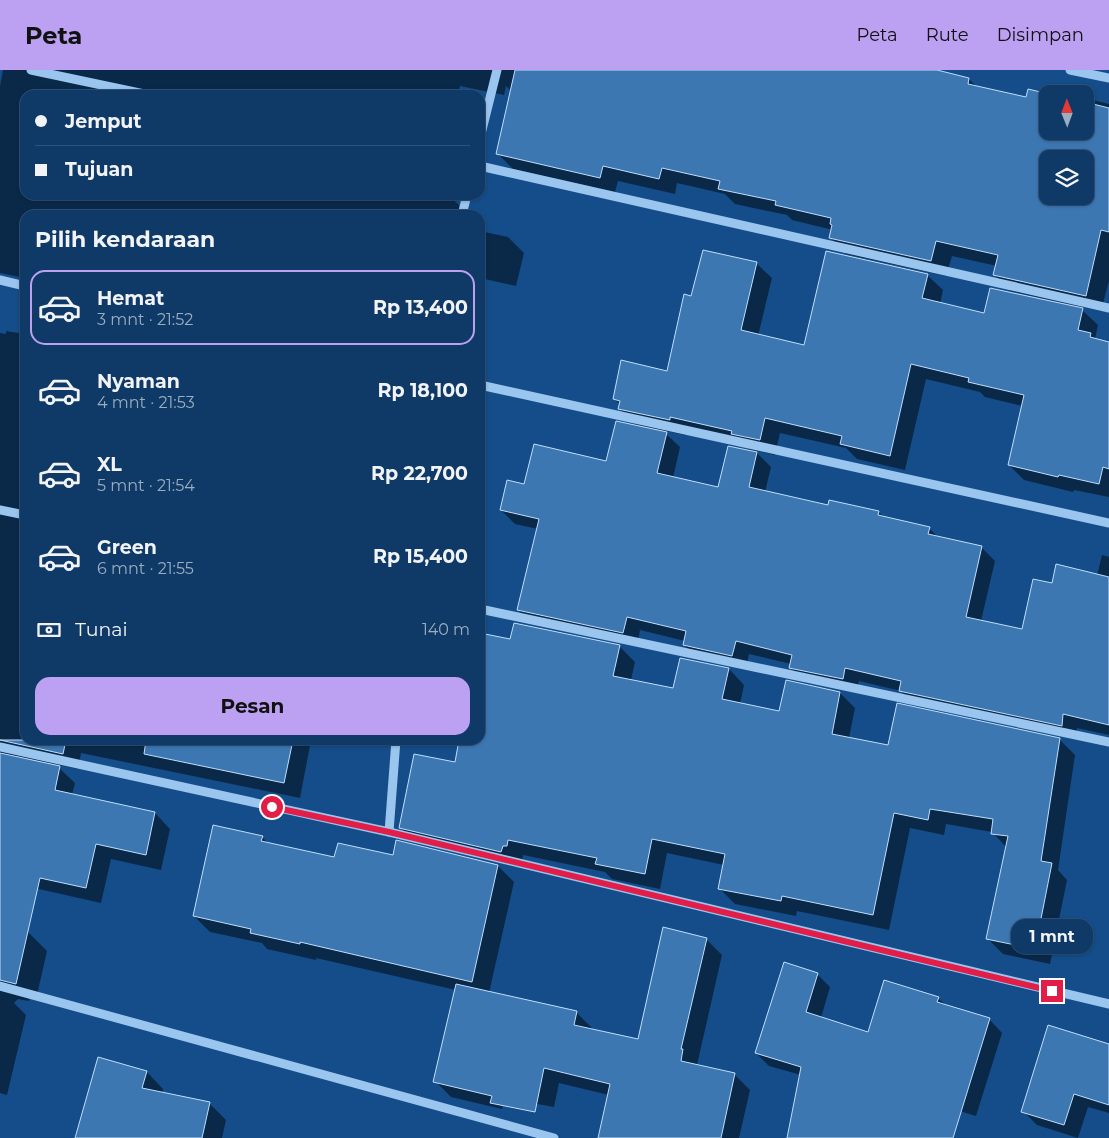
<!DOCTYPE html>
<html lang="id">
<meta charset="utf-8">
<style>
:root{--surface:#0f3a67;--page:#1d4570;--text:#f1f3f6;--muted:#9badc0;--line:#2f547b;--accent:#bca0f2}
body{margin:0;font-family:Montserrat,sans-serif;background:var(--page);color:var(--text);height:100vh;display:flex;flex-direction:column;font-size:19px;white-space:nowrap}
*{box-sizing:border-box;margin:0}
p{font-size:16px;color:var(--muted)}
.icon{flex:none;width:28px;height:28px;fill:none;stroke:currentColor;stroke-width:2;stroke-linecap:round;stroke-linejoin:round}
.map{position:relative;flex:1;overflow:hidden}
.panel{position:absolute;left:20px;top:140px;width:465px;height:535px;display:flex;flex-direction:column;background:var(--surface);border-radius:15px;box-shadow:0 1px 4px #0004,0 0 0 1px var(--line)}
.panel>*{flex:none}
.top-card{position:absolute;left:20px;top:20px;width:465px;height:110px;border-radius:15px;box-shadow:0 1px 4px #0004,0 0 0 1px var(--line);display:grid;align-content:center;height:110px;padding:0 15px;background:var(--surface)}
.needle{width:32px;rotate:359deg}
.tools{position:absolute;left:1039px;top:15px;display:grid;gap:10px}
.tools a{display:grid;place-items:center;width:55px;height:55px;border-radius:10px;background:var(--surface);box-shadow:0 1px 4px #0004,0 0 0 1px var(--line);font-size:25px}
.end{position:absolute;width:22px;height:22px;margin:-11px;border:6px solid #e11d48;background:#fff;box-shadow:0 0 0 2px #fff}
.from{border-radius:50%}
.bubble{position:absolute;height:35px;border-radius:15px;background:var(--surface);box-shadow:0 1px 4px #0004,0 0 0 1px var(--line);font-size:16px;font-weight:700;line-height:35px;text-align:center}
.top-card b{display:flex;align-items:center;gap:18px;height:48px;font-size:19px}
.top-card b+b{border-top:1px solid var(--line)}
.top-card i{width:12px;height:12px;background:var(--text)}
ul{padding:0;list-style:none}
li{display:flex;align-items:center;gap:15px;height:75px;margin:0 10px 8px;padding:0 5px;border:2px solid transparent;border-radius:15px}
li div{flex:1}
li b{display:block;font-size:19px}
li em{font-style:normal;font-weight:700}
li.active{border-color:var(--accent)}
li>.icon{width:45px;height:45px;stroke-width:1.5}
h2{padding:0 15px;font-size:22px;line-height:60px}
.pay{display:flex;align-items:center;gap:12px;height:55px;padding:0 15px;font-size:19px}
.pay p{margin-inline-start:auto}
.primary-button{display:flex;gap:10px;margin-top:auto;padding:10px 15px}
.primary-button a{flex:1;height:58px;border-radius:15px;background:var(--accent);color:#111;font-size:20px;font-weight:700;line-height:58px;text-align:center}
header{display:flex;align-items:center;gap:30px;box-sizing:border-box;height:70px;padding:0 25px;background:var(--accent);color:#111}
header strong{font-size:24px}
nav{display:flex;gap:28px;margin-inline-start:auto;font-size:18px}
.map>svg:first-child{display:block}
.shadow{fill:#0007;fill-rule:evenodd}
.building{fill:#3d77b2;stroke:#c0defb;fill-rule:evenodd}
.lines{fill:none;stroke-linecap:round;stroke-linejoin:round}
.minor{stroke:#9ac5ef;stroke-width:9}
.route{stroke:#e11d48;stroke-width:6}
</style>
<header>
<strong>Peta</strong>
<nav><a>Peta</a><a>Rute</a><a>Disimpan</a></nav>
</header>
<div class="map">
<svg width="1109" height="1068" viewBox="0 0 1109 1068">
<rect width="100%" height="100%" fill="#144d89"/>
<g class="shadow">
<path d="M3,0H932L969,9L977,17L1048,61H1085V33L1087,34L1088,29L1109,34V211L1101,241L1010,221L995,205L997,196L952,186L946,206L846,184L831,168L833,160L792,150L787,145L735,134L725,124L677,113L675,124L618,111L615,122L513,99L497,83L512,22L506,16L504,25L460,16L458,25H25V125H448L460,136L458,145H25V208L0,203V16ZM1048,89H1085V126H1048Z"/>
<polygon points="480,161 508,167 524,183 516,216 480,208"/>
<polygon points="756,193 772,208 758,266 805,277 927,205 943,220 940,234 985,244 1082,240 1098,255 1095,269 1109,273 1109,427 1074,420 1073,422 1024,410 1009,395 1022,336 985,327 980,322 926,309 905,400 857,389 846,378 780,363 775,385 748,379 745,376 686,362 685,365 635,354 620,339 621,335 614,329 668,302 692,227"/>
<polygon points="6,261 25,264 25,670 311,670 300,728 81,683 78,699 17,686 17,688 59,698 75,713 72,725 155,743 170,759 161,800 111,789 101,833 30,817 0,808 0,263 6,264"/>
<polygon points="666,364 680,377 673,408 719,419 757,383 771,397 765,422 829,437 830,431 879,442 884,448 929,458 939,468 981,477 995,491 981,551 1023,561 1053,514 1097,506 1102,485 1109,487 1109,665 1077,658 1075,669 914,635 901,621 859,611 856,622 805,612 791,598 791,594 749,584 746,599 698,589 684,575 685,571 640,560 637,576 532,554 518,540 538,459 515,454 501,440 525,416 607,393"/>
<polygon points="480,564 511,570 619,576 635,592 631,610 674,619 729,599 744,615 740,634 780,642 840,623 855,638 849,668 889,677 1059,669 1075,685 1058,800 1067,810 1050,894 1003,884 988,869 1007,778 992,762 946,754 944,765 910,758 889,860 797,841 796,846 735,834 719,818 724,795 667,783 660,819 612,809 605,802 523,785 522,791 518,790 516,797 416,773 400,757 456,694 461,670 480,670"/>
<polygon points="262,767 269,774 335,789 394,786 498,796 514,812 489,923 576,942 592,958 591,960 639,971 706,869 722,885 697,995 735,1005 750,1020 739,1068 599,1068 609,1025 559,1013 554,1037 505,1028 502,1039 451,1027 435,1011 456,920 316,888 316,890 267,879 262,873 210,862 194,846"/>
<polygon points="0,855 27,861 47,881 37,925 30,924 29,931 18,929 14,933 26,945 7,1025 0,1023"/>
<polygon points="817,904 830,917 821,948 868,964 938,928 947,936 989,949 1002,963 976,1046 940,1035 933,1068 788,1068 801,1005 769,996 756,983"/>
<polygon points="1109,975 1109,1043 1088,1037 1078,1068 1037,1055 1023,1041"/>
<polygon points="147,1002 163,1019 162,1024 209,1033 226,1050 222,1068 76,1068"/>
</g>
<g class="building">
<path d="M515,0H937L969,8L968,14L1026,27L1028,19L1049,24L1048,61H1085V32L1109,38V162L1101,160L1086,226L993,205L998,185L936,171L931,191L829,168L832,155L830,154L831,148L775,135L776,131L718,119L720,111L662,98L659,109L603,96L600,108L496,84ZM1048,89H1085V126H1048Z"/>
<polygon points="703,180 757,192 741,260 804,275 826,181 928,204 922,228 984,243 990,218 1083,238 1078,260 1091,263 1090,267 1109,272 1109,399 1103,397 1099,414 1059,405 1058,407 1008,395 1024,325 968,312 969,308 911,294 890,386 840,374 842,366 765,348 760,370 731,364 732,361 670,347 670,350 618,339 620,331 613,329 621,290 667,301 684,224 691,226"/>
<polygon points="616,351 667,362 657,403 718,417 728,376 757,382 749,417 828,435 829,430 879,441 878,445 930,457 928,464 982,476 966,547 1022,559 1033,509 1052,513 1056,494 1109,507 1109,655 1063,644 1062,656 899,621 901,611 845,598 843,609 789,598 792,585 736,571 732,586 683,575 686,561 627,547 623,563 517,540 539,449 500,440 507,410 524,414 534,374 606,391"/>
<polygon points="514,553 620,575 613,606 673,618 680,588 729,598 722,629 779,641 786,610 840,622 832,664 888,675 897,633 1060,668 1041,791 1052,793 1035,879 986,869 1008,766 991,764 993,749 930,739 928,750 894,743 873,845 782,826 781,831 718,819 725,784 652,769 645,804 595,794 597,788 508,770 507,776 503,776 501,782 399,758 414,684 455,692 459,670 480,670 480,563 510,569"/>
<polygon points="0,670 66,670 63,684"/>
<polygon points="146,670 293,670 284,713 144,684"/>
<polygon points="0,683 60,696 55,720 155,742 146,785 96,774 86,818 40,808 16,914 0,910"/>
<polygon points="213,755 263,766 261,771 334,787 338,773 393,785 396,770 498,795 472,912 300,872 300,874 250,863 251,859 193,846"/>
<polygon points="663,857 707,868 681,979 683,979 681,991 735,1003 721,1068 598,1068 610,1014 544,998 535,1042 490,1033 492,1026 433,1012 456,914 577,941 574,955 638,969"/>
<polygon points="784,892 818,903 806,942 868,962 884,910 939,927 937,932 990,948 953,1068 787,1068 801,997 755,983"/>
<polygon points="1048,955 1109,974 1109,1035 1074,1024 1064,1055 1021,1042"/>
<polygon points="98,987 147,1001 142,1018 210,1032 202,1068 75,1068"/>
</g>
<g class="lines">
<g class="minor">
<polyline points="31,0 149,25"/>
<polyline points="1070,0 1109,8"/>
<polyline points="480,68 497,0"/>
<polyline points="480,96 1109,238"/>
<polyline points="462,145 467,125"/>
<polyline points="0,210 25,216"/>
<polyline points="480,315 1109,453"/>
<polyline points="0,440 25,445"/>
<polyline points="480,539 1109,672"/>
<polyline points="0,677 389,762 1109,934"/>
<polyline points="389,762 396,670"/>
<polyline points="0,916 554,1068"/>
</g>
</g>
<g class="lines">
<polyline class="route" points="272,737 389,762 1052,921"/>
</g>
</svg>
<div class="tools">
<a><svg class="needle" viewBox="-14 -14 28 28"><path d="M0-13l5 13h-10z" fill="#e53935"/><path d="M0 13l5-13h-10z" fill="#9badc0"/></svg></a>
<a><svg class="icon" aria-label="layers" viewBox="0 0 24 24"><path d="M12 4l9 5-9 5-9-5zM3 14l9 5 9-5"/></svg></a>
</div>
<i class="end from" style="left:272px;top:737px"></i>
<i class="end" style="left:1052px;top:921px"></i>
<div class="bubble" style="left:1011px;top:849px;width:82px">1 mnt</div>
<div class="top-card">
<b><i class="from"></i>Jemput</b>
<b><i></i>Tujuan</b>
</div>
<section class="panel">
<h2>Pilih kendaraan</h2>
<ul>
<li class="active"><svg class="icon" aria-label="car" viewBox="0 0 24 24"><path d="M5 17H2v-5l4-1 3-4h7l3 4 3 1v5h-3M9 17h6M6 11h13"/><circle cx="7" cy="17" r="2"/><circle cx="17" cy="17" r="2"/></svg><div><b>Hemat</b><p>3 mnt · 21:52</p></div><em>Rp 13,400</em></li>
<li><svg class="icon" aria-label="car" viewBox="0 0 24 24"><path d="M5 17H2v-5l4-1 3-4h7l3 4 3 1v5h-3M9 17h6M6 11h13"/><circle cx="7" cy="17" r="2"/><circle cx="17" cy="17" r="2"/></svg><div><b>Nyaman</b><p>4 mnt · 21:53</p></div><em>Rp 18,100</em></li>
<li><svg class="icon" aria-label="car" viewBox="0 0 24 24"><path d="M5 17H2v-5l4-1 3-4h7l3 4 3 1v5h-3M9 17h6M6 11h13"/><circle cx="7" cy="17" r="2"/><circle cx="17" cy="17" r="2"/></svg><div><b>XL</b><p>5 mnt · 21:54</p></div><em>Rp 22,700</em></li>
<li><svg class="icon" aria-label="car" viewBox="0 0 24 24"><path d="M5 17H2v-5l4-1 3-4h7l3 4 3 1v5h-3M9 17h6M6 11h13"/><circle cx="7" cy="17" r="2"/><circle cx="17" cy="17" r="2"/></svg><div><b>Green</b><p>6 mnt · 21:55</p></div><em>Rp 15,400</em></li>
</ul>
<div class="pay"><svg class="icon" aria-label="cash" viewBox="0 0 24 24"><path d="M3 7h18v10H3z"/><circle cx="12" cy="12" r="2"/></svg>Tunai<p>140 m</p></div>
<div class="primary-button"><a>Pesan</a></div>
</section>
</div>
